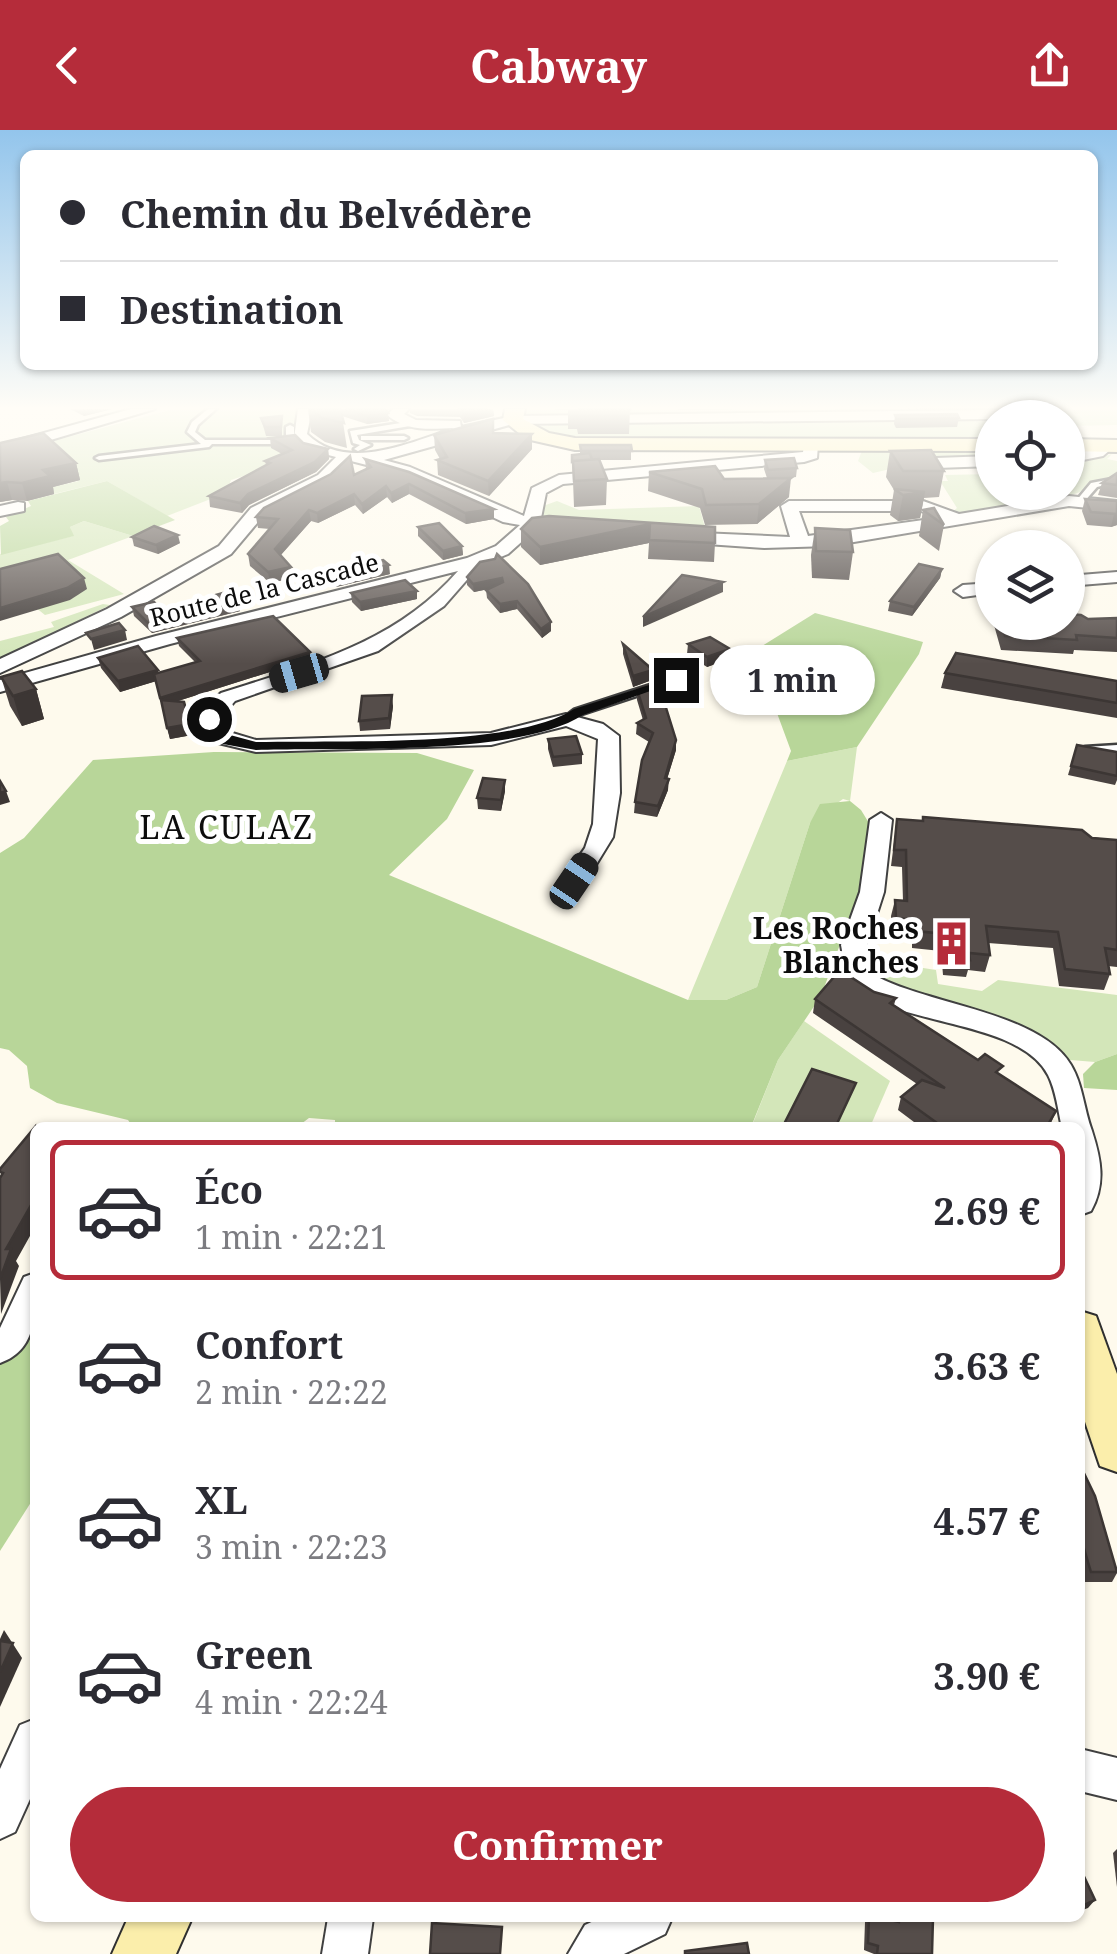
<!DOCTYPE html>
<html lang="fr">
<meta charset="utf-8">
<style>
:root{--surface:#fff;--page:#f7f7f7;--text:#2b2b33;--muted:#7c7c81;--line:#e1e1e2;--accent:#b52c3a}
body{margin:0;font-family:"Noto Serif",serif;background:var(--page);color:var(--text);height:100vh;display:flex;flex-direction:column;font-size:38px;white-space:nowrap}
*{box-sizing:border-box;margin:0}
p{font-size:32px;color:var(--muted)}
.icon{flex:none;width:55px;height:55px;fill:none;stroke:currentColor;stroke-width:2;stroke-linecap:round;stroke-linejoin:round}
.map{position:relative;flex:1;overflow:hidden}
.drawer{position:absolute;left:30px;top:992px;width:1055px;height:800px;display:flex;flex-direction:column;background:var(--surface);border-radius:15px;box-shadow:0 2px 8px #0004}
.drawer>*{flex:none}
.guide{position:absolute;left:20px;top:20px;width:1078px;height:220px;border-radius:15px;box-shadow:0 2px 8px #0004;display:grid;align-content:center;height:220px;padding:0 40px;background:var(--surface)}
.controls{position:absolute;left:975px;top:270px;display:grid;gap:20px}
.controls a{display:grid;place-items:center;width:110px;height:110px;border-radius:50%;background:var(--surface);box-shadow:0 2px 8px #0004;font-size:50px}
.end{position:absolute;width:45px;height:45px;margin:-22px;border:12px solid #0d0d0d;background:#fff;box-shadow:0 0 0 5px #fff}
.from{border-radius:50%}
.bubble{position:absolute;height:70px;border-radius:35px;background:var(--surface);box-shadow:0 2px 8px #0004;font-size:32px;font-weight:700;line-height:70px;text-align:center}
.car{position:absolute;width:30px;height:60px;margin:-30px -15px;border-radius:12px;box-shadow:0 0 8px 2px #0007;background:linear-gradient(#222 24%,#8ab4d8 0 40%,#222 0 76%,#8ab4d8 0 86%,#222 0)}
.guide b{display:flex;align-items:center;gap:35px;height:95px;font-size:38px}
.guide b+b{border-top:2px solid var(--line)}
.guide i{width:25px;height:25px;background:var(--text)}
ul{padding:18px 0 0;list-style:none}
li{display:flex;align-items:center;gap:30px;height:140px;margin:0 20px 15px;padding:0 20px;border:5px solid transparent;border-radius:15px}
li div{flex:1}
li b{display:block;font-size:38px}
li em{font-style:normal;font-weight:700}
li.on{border-color:var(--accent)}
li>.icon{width:90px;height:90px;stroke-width:1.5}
.action{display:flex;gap:20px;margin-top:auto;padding:20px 40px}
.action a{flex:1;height:115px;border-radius:60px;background:var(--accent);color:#fff;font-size:40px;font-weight:700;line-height:115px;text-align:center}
header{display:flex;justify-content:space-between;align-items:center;height:130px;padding:0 40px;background:var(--accent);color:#fff;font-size:45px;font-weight:700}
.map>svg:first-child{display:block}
.green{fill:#d3e6b9}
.forest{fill:#b8d699}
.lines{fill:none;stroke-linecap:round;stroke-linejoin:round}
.lane-casing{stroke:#404040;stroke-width:5}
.street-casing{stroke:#404040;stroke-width:4}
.secondary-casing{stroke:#2f2f2f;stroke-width:4}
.lane{fill:#fff;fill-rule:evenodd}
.street{fill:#fff;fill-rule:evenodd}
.secondary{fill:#fbeeab;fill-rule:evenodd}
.wall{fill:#494240}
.shaded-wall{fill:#3c3634}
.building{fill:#554d4a;stroke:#3c3634;stroke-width:2.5}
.route{fill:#0d0d0d}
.labels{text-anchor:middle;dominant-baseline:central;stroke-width:10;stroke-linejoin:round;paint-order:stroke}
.far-street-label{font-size:25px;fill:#0d0d0d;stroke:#fff}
.poi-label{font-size:30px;font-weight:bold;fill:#0d0d0d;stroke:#fff;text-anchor:end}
.neighbourhood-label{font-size:32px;letter-spacing:2.5px;fill:#0d0d0d;stroke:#fff}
</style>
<header><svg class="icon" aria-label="back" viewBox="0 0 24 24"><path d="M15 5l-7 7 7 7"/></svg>Cabway<svg class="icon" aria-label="share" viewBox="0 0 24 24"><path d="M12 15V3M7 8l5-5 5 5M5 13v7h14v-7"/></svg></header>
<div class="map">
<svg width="1117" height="1824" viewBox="0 0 1117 1824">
<rect width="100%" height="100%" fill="#fefaed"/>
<g class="green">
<polygon points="174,279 303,279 306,326 231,350 226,363 167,386 107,351 54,364 48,358 79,351 0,325"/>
<polygon points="521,279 1025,279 521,286"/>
<polygon points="1058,279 1117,279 1117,295 1068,296 1068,288 992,288 992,313 587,313 551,309 537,296 548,296 548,292 830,293"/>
<polygon points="863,318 992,318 992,326 929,330 873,343 858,331"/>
<path d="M1112,324L1107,329L1117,331V349C1098,350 1089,359 1072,365C1042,376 981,387 951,383L957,378L940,351H948L945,345L992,344V362H1068V332L1080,333Z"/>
<polygon points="557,371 579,380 699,376 706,401 661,393 596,395 541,387 543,376"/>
<polygon points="84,391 133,406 68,430 124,464 45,485 30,473 70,470 82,461 0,450 0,424 73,406 70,397"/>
<polygon points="103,474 110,475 0,529 0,511 54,497 51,492"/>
<polygon points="857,617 850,671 843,669 810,693 757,857 726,870 688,870 787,631"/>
<polygon points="865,829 936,840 938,854 982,861 998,850 1117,865 1117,924 1095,932 1058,929 866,844"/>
<polygon points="804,891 890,951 870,997 751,998 778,930"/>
</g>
<g class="forest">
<polygon points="107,351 175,390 133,406 84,391 70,397 74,406 1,425 0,396 9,391 6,387 31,376 28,371"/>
<polygon points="815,483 923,512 919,524 857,617 787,631 791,621 754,521"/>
<polygon points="214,622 417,623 474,640 447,689 389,745 688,870 726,870 757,857 810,693 820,674 850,671 861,680 872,698 863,752 821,866 778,930 751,997 335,998 335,990 309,988 297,997 133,997 128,990 57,973 30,958 27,936 9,920 0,918 0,723 24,708 93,630"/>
<polygon points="1117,924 1117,960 1084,958 1083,944 1095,932"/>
<polygon points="35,1185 35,1366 0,1421 0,1234"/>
</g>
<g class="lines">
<defs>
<g id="lane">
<polygon points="208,279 216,279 198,295 195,302 205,310 286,310 286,297 290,295 294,297 294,312 290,314 212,314 209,317 99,330 95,328 99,326 201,314 187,302 192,292"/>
<polygon points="407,292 411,294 410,296 357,305 359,310 371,315 358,321 354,319 360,315 353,313 350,301"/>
<polygon points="361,306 404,306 408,308 404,310 361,310"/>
<polygon points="1117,348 1117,352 1097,357 1083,373 1076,371 1091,353"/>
<polygon points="675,547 680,550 679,552 582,584 566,593 561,590 574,580"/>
<polygon points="1117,615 1117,621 1085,623 1080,620 1085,617"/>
</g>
<g id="street">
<polygon points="131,279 155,279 0,325 0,315"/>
<path d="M298,279H312L307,304C347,343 410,312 455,298C429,299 408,302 387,285L393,279H409L404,284L416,290L460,291L461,297L513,286L1050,279L1043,283L990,289L513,294L384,330L410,337L524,386L532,358L559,345L803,322L805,312L818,315L817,328L804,332L563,354L546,363L541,388L567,393V401L537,398L508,424L479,436L444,476L378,521L235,571L220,588V596L229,602L256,610L491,603L566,584L603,594L619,606L620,663L613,707L583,756L574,758L562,751L585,718L593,694L598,609L566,596L491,615L256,622L214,612L199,596L205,578L221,563C308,535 396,513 458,441L170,514L0,562V550L156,506L467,428L496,416L520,395L503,392L398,343L351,331L330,351L263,386L231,424L121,487L0,543V529L107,479L219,416L251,378L318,345L336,327L305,319L294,308Z"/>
<polygon points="1108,310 1116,315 1103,326 1068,333 1068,323 1093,319"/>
<polygon points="992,326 992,336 937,338 917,345 909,340 935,328"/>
<path d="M1069,366L1117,371V381L1069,376L830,416L764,418L678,412L669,407L678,402L790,407L781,376L789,371H923L959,384ZM799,381H921L938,388L808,406Z"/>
<polygon points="18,372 24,373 24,381 0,386 0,376"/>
<polygon points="1117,442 1117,452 1068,456 1068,446"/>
<polygon points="992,453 992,463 963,467 954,461 963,455"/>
<path d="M881,683L892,690L884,762L867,815L872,844C926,875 1039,881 1071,935C1083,955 1084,980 1092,1001C1101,1029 1106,1054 1091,1081L1080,1085V998H1062C1058,981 1056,960 1048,945C1016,885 881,898 847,848L841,815L860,762L870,690Z"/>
<path d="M35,1143C35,1178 40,1219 0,1233V1198L24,1147Z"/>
<polygon points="35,1589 35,1658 15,1702 0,1709 0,1639 20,1595"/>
<polygon points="1080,1619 1117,1628 1117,1670 1080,1661"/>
<polygon points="328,1788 373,1788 368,1824 322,1824"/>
<polygon points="600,1788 672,1788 665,1804 624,1824 568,1824 585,1795"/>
</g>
<g id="secondary">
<polygon points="505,279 525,279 523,289 549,303 575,308 992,309 992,321 575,320 526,309 503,290"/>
<polygon points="1068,309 1117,310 1117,322 1068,321"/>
<polygon points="1080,1181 1096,1186 1117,1244 1117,1342 1100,1336 1080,1277"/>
<polygon points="128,1788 192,1788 176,1824 112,1824"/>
</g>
</defs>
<use href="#lane" class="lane-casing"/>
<use href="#street" class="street-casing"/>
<use href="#secondary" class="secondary-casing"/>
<use href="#lane" class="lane"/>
<use href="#street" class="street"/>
<use href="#secondary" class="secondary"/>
</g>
<g class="wall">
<polygon points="70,279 112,279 84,286"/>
<polygon points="308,279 389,279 387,281 389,291 367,294 342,286 347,318 325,312 311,302"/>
<polygon points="410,279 493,279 494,286 464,293 460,287 417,286 410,283"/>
<polygon points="552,279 630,279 629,304 578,304 577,299 568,299 568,280"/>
<polygon points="678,279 744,279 678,280"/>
<polygon points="895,285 959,288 957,297 896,298 894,294"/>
<polygon points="282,286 282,306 266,306 261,288"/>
<polygon points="494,303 532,319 489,366 438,345 437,330 440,329 435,320 434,305"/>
<polygon points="270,308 303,313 328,319 329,329 316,342 249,375 242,383 210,377 209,366 266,335 265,331 282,324 271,318"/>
<polygon points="0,313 76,333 80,350 53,357 54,364 27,371 12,370 0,372"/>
<polygon points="580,315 631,315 631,330 599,330 607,349 606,375 574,377 572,325 580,324"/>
<polygon points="890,321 944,341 939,367 924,368 920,388 898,391 890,385 894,360 886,347"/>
<polygon points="365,329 494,389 466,394 409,364 392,373 387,367 363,384 355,375 318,393 311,391 281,425 291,437 292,448 270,453 250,436 248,424 270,399 258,398 256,387 331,344 354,345 366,339"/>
<polygon points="765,330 797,338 796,347 789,348 789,367 757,394 705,395 700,378 648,361 649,342 724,349 767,348 764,339"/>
<polygon points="1117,343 1117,368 1098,365 1102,353"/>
<polygon points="1085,369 1117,371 1117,395 1111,397 1087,395 1082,381"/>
<polygon points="923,380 944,395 939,421 919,406"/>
<polygon points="418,397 462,416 463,425 443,430 418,406"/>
<polygon points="815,398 853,422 849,450 812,448 811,425"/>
<polygon points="521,399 715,413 714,432 648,429 649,413 540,435 521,417"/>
<polygon points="132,407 180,413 158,424 134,416"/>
<polygon points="495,429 551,492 551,501 542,508 517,479 500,483 487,468 486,460 489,459 474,462 467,455 467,447"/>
<polygon points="942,439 940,448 912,486 888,481 890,471"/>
<polygon points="329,443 390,444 336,457 330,451"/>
<polygon points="351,463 417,469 361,481 352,472"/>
<polygon points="132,477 161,480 240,481 152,503 134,486"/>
<polygon points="1117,488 1117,522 1074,520 1073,524 1001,520 994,495 995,492 1068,492 1088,489"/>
<polygon points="177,508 310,522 311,529 178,571 192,605 170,609 156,551 120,562 101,538 98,528 159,543 195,532 179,516"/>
<polygon points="623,514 653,540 652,550 633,557 623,524"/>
<polygon points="688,514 729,529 707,537 687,524"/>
<polygon points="945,543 1117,551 1117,588 941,558"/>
<polygon points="1,547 36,559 44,589 22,596 10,576"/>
<polygon points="637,559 676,610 676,620 667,649 668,660 657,687 634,683 635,672 649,612 636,604 637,593 643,590 637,570"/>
<polygon points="393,576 390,599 360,601 359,591"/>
<polygon points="548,609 582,624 582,634 553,637 548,619"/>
<polygon points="1077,615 1117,622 1117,650 1115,655 1068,645"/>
<polygon points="505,650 505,661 501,681 478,679 477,668"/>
<polygon points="923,687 1117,710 1117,837 1108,836 1110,844 1104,860 1059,856 1053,818 988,813 990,825 985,842 968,840 966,847 943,845 941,821 912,818 912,806 892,804 891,786 895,770 903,771 902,737 891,736 897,689 922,691"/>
<polygon points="896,868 894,875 1056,981 1049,998 922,998 898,980 901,967 917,954 813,883 815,869"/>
<polygon points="1080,1335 1117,1439 1117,1443 1112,1452 1085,1452 1080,1435"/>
<polygon points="1117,1719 1117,1757 1113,1723"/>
<polygon points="867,1788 881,1788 895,1791 896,1788 933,1788 932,1824 874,1824 864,1820 865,1792"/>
</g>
<g class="shaded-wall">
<polygon points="82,279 112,279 84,286"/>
<polygon points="383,279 389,279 386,283 388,283 389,291 367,294 367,286"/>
<polygon points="487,279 493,279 494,286 464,293 464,284"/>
<polygon points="532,304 532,319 489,366 488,351"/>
<polygon points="328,319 329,329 316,342 249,375 242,383 240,373 248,364"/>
<polygon points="76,333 80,350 53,357 54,364 27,371 22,353 43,340"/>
<polygon points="791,348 789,367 757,394 759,374"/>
<polygon points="7,352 12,370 0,372 0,353"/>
<polygon points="409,354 409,364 392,373 391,363"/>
<polygon points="386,356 387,367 363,384 362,374"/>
<polygon points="925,362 920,388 898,391 903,365"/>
<polygon points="354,364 355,375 318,393 317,383"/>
<polygon points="494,379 494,389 466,394 465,383"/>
<polygon points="309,380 311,391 276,430 275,419"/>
<polygon points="1114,384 1117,384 1117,395 1111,397"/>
<polygon points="650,394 649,413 540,435 540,417"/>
<polygon points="178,405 180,413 158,424 156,415"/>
<polygon points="462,416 463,425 443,430 443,421"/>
<polygon points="389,435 390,444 336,457 335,449"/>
<polygon points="291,437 292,448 270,453 268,442"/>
<polygon points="942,439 940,448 912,486 914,477"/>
<polygon points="84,448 87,459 70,470 0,491 0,478"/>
<polygon points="502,448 502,456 474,462 473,454"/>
<polygon points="723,452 723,462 643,497 643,487"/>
<polygon points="417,461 417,469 361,481 360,472"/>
<polygon points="517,471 517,479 500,483 500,474"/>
<polygon points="239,472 240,481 152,503 150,495"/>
<polygon points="551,492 551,501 542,508 541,499"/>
<polygon points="125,500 127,510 94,520 91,509"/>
<polygon points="730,519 729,529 707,537 707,527"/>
<polygon points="310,522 311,529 162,576 160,568"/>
<polygon points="158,540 160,550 120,562 118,551"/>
<polygon points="653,540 652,550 633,557 633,546"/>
<polygon points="36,559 44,589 22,596 13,566"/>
<polygon points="392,565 393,576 390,599 389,588"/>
<polygon points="190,594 192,605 170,609 167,598"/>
<polygon points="676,610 676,620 664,659 665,648"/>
<polygon points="669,649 668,660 657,687 658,676"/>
<polygon points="505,650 505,661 501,681 501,670"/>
<polygon points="6,661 10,672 0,675 0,663"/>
<polygon points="35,1068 35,1097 16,1131 19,1136 1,1184 0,1149 6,1119"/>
<polygon points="4,1500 22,1528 0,1577 0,1509"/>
<polygon points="1095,1770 1088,1778 1080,1781 1080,1777"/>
</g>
<g class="building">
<polygon points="310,279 340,279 344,293 322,288"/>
<polygon points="346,279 385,279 388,283 367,286"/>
<polygon points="460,279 487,279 464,284"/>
<polygon points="630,279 630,280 578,279"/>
<polygon points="957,284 959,288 897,289 895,285"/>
<polygon points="282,286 281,297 265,297 261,288"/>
<polygon points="493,289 493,303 532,304 488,351 437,330 447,327 434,305"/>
<polygon points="43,303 76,333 43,340 50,346 22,353 7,352 0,353 0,313"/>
<polygon points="295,305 303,313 328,319 315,332 248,364 240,373 209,366 270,333 265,331 292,320 270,308"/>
<polygon points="580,315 631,315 632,321 581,321"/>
<polygon points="931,320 944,341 903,341 890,321"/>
<polygon points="590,323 592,330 572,332 572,325"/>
<polygon points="350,326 354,345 371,337 365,329 409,342 494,379 465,383 409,354 391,363 386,356 362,374 354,364 317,383 309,380 275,419 291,437 268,442 248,424 278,389 256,387 264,378 331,344"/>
<polygon points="794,328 797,338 768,340 765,330"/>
<polygon points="599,329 607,349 574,351 573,331"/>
<polygon points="715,336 724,349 791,348 759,374 706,375 702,359 649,342"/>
<polygon points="1117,343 1117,355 1102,353"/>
<polygon points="894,359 925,362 903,365"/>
<polygon points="1085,369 1117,371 1117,384 1091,382"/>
<polygon points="934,378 944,395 923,380"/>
<polygon points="549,386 715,397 715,413 649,410 650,394 540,417 521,399 532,388"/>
<polygon points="439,393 462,416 443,421 418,397"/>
<polygon points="154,396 178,405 156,415 132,407"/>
<polygon points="815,398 850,400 853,422 816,421"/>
<polygon points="58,424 84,448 67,458 0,478 0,439"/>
<polygon points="497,424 528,454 551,492 541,499 517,471 500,474 486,460 503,452 502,448 473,454 467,447 480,432 495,429"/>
<polygon points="383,430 389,435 335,449 329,443"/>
<polygon points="919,434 942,439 914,477 890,471"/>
<polygon points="682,445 723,452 643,487"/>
<polygon points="405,450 417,461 360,472 351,463"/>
<polygon points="227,462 239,472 150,495 132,477 154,472 161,480"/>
<polygon points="1068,484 1081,485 1088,489 1117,488 1117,508 1076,505 1077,510 1005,506 1001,492 1068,492"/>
<polygon points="273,486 310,522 160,568 154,544 200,531 177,508"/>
<polygon points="119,493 125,500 91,509 86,503"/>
<polygon points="710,507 730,519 707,527 688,514"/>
<polygon points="623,514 653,540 633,546"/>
<polygon points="138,516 158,540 118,551 98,528"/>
<polygon points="956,523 1117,551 1117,573 945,543"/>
<polygon points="22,541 36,559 13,566 1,547"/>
<polygon points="658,552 676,610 665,648 669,649 658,676 635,672 642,630 653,603 637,593 646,588 637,559"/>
<polygon points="392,565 389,588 359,591 362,566"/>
<polygon points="161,570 184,572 190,594 167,598"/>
<polygon points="576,606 582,624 553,627 548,609"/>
<polygon points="1077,615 1117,622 1117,646 1071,636"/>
<polygon points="483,648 505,650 501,670 477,668"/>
<polygon points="0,651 6,661 0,663"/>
<polygon points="923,687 1082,700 1092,708 1117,710 1117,820 1105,818 1110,844 1065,839 1058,802 986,796 990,825 969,823 970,830 948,828 945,804 916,801 915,790 896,788 895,770 907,771 906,720 894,720 897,689 923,691"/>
<polygon points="840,840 874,862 896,868 890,873 978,930 985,924 1003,936 996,942 1056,981 1046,998 1005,998 1002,996 1000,998 944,998 901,967 922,950 945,958 815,869"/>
<polygon points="812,939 856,953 835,998 783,996"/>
<polygon points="35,997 35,1068 6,1119 11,1119 0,1149 0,1048 3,1043 0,1042 0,1039"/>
<polygon points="1080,1335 1095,1366 1117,1442 1091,1442 1080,1405"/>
<polygon points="0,1511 13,1513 0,1542"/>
<polygon points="1080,1738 1095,1770 1080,1777"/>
<polygon points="869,1788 881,1788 899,1792 900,1788 933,1788 932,1824 877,1824 878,1816 868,1813"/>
<polygon points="432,1793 502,1797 500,1824 430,1824"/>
<polygon points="747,1813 749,1824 685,1824 685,1821"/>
</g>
<linearGradient id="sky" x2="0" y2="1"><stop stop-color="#93c5ec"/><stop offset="0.52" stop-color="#fffdf7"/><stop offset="1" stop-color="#fffdf7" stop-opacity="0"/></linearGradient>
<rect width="1117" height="534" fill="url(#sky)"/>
<path class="route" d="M671,548L681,550L583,585C517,627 337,617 256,620L223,614L209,607L203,589L213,586L219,602L256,612C334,610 512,619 574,579Z"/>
<defs>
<symbol id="building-bare" viewBox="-9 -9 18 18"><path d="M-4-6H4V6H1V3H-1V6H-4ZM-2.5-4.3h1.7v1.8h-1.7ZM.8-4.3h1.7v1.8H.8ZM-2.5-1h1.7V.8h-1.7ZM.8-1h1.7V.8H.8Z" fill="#b52c3a" stroke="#fff" stroke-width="2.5" paint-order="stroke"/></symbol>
</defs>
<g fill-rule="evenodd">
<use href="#building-bare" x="920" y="782" width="63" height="63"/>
</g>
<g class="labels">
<g class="far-street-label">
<text transform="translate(264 459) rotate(-14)">Route de la Cascade</text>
</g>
<g class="poi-label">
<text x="919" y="797">Les Roches<tspan x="919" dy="34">Blanches</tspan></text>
</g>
<g class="neighbourhood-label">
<text x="227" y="696">LA CULAZ</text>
</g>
</g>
</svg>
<div class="controls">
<a><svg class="icon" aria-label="locate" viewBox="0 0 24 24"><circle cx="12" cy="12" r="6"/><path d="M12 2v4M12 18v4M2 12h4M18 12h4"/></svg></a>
<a><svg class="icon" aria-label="layers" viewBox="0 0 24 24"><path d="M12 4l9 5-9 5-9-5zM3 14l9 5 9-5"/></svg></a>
</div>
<i class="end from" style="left:209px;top:589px"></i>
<i class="end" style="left:676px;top:550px"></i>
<div class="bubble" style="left:710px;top:515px;width:165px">1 min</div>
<i class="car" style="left:299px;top:543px;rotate:254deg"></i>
<i class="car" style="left:574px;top:751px;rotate:34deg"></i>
<div class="guide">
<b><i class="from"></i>Chemin du Belvédère</b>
<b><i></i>Destination</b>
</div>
<section class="drawer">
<ul>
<li class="on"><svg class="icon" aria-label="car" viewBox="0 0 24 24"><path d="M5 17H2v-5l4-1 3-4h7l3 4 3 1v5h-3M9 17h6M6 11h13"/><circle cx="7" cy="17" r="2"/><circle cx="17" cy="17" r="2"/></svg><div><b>Éco</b><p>1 min · 22:21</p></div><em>2.69 €</em></li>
<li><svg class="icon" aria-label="car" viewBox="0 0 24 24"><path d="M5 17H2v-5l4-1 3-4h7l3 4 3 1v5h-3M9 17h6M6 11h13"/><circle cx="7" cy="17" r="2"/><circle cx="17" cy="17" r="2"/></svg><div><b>Confort</b><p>2 min · 22:22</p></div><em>3.63 €</em></li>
<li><svg class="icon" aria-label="car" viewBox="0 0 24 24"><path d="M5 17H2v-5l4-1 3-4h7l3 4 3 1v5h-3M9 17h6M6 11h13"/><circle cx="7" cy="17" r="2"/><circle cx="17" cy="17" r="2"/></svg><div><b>XL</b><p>3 min · 22:23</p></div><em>4.57 €</em></li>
<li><svg class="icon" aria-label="car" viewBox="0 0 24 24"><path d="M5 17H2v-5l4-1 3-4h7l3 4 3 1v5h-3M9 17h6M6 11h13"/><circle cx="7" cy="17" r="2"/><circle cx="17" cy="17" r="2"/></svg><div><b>Green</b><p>4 min · 22:24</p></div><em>3.90 €</em></li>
</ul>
<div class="action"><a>Confirmer</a></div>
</section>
</div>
